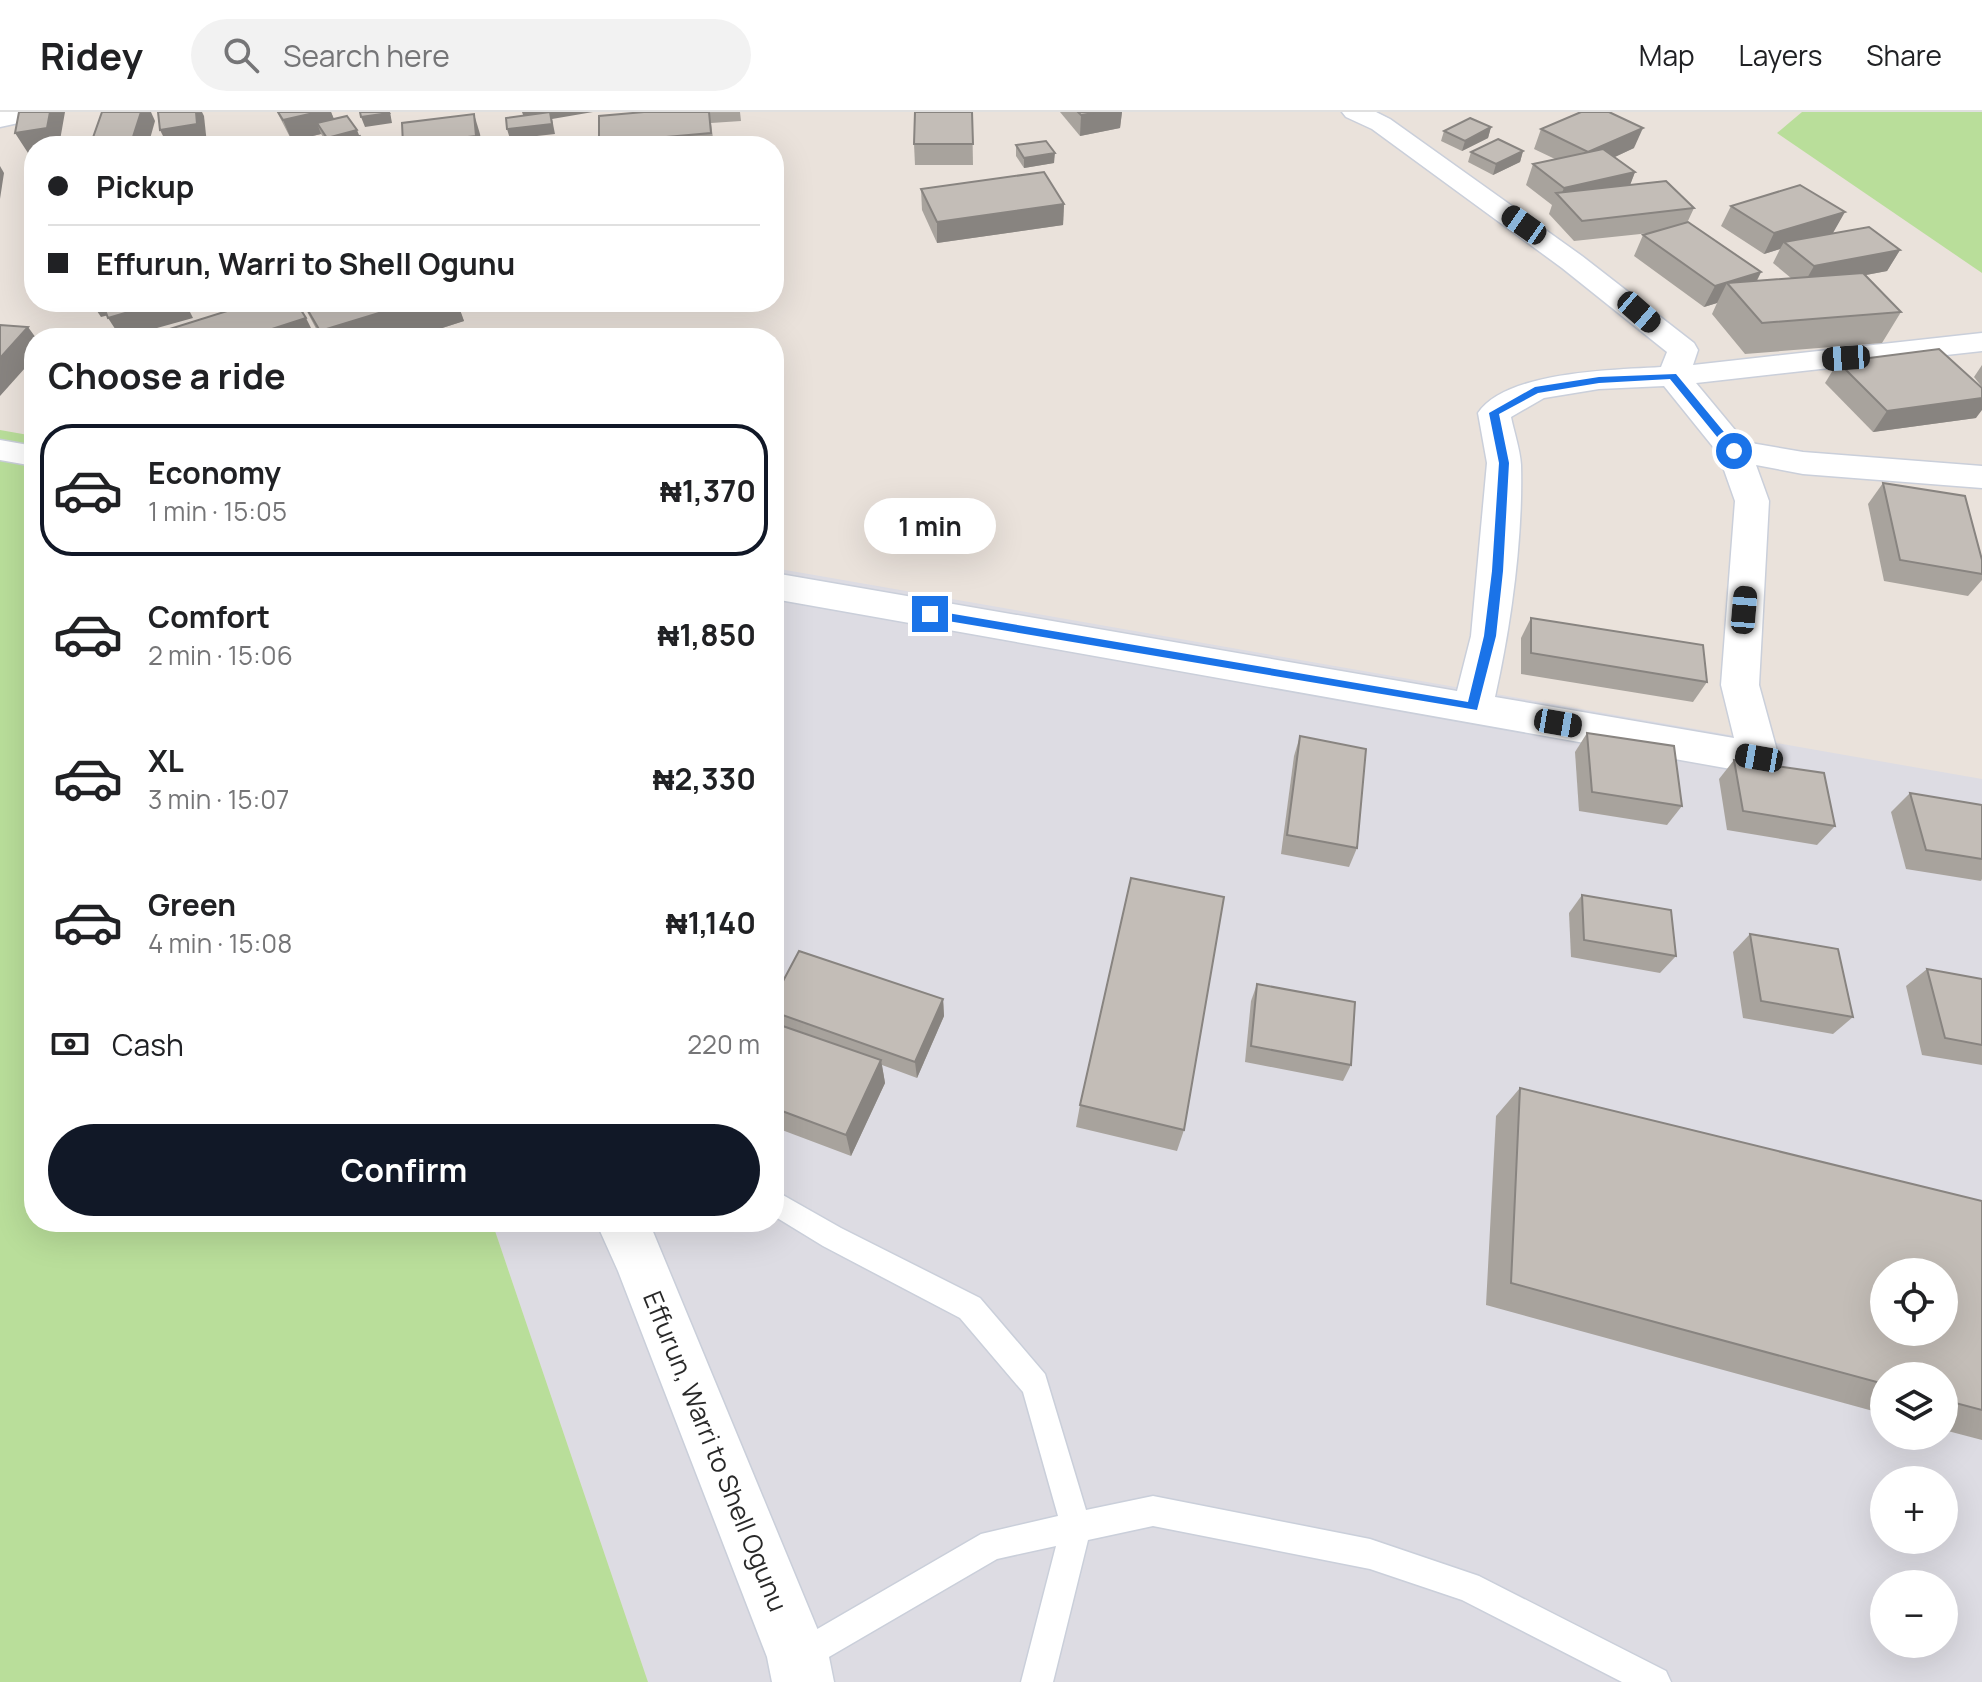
<!DOCTYPE html>
<meta charset="utf-8">
<style>
:root{--surface:#fff;--page:#f2f2f2;--text:#202124;--muted:#757577;--line:#e0e0e0;--accent:#111827}
body{margin:0;font-family:Manrope,sans-serif;background:var(--page);color:var(--text);height:100vh;display:flex;flex-direction:column;font-size:30px;white-space:nowrap}
*{box-sizing:border-box;margin:0}
p{font-size:26px;color:var(--muted)}
.icon{flex:none;width:44px;height:44px;fill:none;stroke:currentColor;stroke-width:2;stroke-linecap:round;stroke-linejoin:round}
.map{position:relative;flex:1;overflow:hidden}
.drawer{position:absolute;left:24px;top:216px;width:760px;height:904px;display:flex;flex-direction:column;background:var(--surface);border-radius:32px;box-shadow:0 8px 32px #0002}
.drawer>*{flex:none}
.guide{position:absolute;left:24px;top:24px;width:760px;height:176px;border-radius:32px;box-shadow:0 8px 32px #0002;display:grid;align-content:center;height:176px;padding:0 24px;background:var(--surface)}
.buttons{position:absolute;left:1870px;top:1146px;display:grid;gap:16px}
.buttons a{display:grid;place-items:center;width:88px;height:88px;border-radius:50%;background:var(--surface);box-shadow:0 8px 32px #0002;font-size:40px}
.end{position:absolute;width:36px;height:36px;margin:-18px;border:10px solid #1a73e8;background:#fff;box-shadow:0 0 0 4px #fff}
.from{border-radius:50%}
.bubble{position:absolute;height:56px;border-radius:28px;background:var(--surface);box-shadow:0 8px 32px #0002;font-size:26px;font-weight:700;line-height:56px;text-align:center}
.car{position:absolute;width:24px;height:48px;margin:-24px -12px;border-radius:10px;box-shadow:0 0 6px 2px #0007;background:linear-gradient(#222 24%,#8ab4d8 0 40%,#222 0 76%,#8ab4d8 0 86%,#222 0)}
.guide b{display:flex;align-items:center;gap:28px;height:76px;font-size:30px}
.guide b+b{border-top:2px solid var(--line)}
.guide i{width:20px;height:20px;background:var(--text)}
ul{padding:0;list-style:none}
li{display:flex;align-items:center;gap:24px;height:132px;margin:0 16px 12px;padding:0 8px;border:4px solid transparent;border-radius:32px}
li div{flex:1}
li b{display:block;font-size:30px}
li em{font-style:normal;font-weight:700}
li.active{border-color:var(--accent)}
li>.icon{width:72px;height:72px;stroke-width:1.5}
h2{padding:0 24px;font-size:36px;line-height:96px}
.pay{display:flex;align-items:center;gap:20px;height:88px;padding:0 24px;font-size:30px}
.pay p{margin-inline-start:auto}
.action{display:flex;gap:16px;margin-top:auto;padding:16px 24px}
.action a{flex:1;height:92px;border-radius:48px;background:var(--accent);color:#fff;font-size:32px;font-weight:700;line-height:92px;text-align:center}
header{display:flex;align-items:center;gap:48px;box-sizing:border-box;height:112px;padding:0 40px;background:var(--surface);border-bottom:2px solid var(--line)}
header strong{font-size:38px}
nav{display:flex;gap:44px;margin-inline-start:auto;font-size:28px}
.search{width:560px;height:72px;background:var(--page);display:flex;align-items:center;gap:20px;box-sizing:border-box;padding:0 28px;border-radius:44px;color:var(--muted);font-size:30px}
.map>svg:first-child{display:block}
.industrial{fill:#dddce3;fill-rule:evenodd}
.green{fill:#b9de9a}
.lines{fill:none;stroke-linecap:round;stroke-linejoin:round}
.lane-casing{stroke:#cacfda;stroke-width:3}
.street-casing{stroke:#cacfda;stroke-width:3}
.lane{fill:#fff;fill-rule:evenodd}
.street{fill:#fff;fill-rule:evenodd}
.wall{fill:#a8a39d}
.shaded-wall{fill:#888480}
.building{fill:#c3bdb7;stroke:#888480;stroke-width:2;fill-rule:evenodd}
.route{fill:#1a73e8}
.labels{text-anchor:middle;dominant-baseline:central;stroke-width:6;stroke-linejoin:round;paint-order:stroke}
.near-street-label{font-size:26px;fill:#292929;stroke:#fff}
</style>
<header>
<strong>Ridey</strong>
<div class="search"><svg class="icon" aria-label="search" viewBox="0 0 24 24"><circle cx="10" cy="10" r="6"/><path d="M15 15l6 6"/></svg>Search here</div>
<nav><a>Map</a><a>Layers</a><a>Share</a></nav>
</header>
<div class="map">
<svg width="1982" height="1570" viewBox="0 0 1982 1570">
<rect width="100%" height="100%" fill="#eae2db"/>
<path class="industrial" d="M774,456L1982,667V1570H648L492,1110H774ZM1884,1160H1944V1220H1884ZM1884,1264H1944V1324H1884ZM1884,1368H1944V1428H1884ZM1884,1472H1944V1532H1884Z"/>
<g class="green">
<polygon points="1802,0 1982,0 1982,161 1777,21"/>
<polygon points="0,318 34,324 34,1110 492,1110 648,1570 0,1570"/>
</g>
<g class="lines">
<defs>
<polygon id="lane" points="774,1078 841,1116 980,1186 1045,1262 1086,1398 1153,1384 1370,1427 1479,1464 1666,1559 1671,1570 1622,1570 1462,1488 1370,1457 1153,1414 1088,1428 1053,1570 1021,1570 1056,1434 997,1447 810,1556 799,1561 788,1556 783,1545 788,1534 981,1422 1058,1404 1023,1280 960,1206 823,1134 774,1104"/>
<g id="street">
<polygon points="0,0 50,0 46,5 0,15"/>
<path d="M1342,0H1376L1390,7L1582,144L1694,231L1698,238L1693,253L1982,221V239L1696,271L1745,330L1803,340L1982,354V376L1803,362L1756,353L1769,389L1759,573L1779,646L1773,657L1759,662L774,487V461L1457,579L1471,524L1487,351L1478,301C1506,259 1614,258 1661,255L1667,240L1562,156L1372,17L1346,5ZM1664,274L1718,341L1735,389L1721,573L1734,626L1495,585C1511,513 1523,427 1521,353C1520,337 1514,320 1511,305L1544,286L1599,277Z"/>
<polygon points="0,328 34,334 34,354 0,348"/>
<polygon points="596,1110 649,1110 829,1545 834,1570 772,1570 767,1545 618,1159"/>
</g>
</defs>
<use href="#lane" class="lane-casing"/>
<use href="#street" class="street-casing"/>
<use href="#lane" class="lane"/>
<use href="#street" class="street"/>
</g>
<g class="wall">
<polygon points="277,0 331,0 334,7 359,24 368,34 330,34 321,22 292,29"/>
<polygon points="644,0 740,0 741,9 711,11 714,34 600,34 599,31"/>
<polygon points="972,0 973,53 915,53 914,32"/>
<polygon points="1060,0 1122,0 1120,16 1080,24"/>
<polygon points="1491,15 1488,26 1462,39 1441,29 1444,19"/>
<polygon points="1541,17 1634,36 1615,45 1635,60 1630,73 1694,96 1687,111 1761,160 1757,169 1791,166 1773,151 1780,137 1764,142 1721,114 1731,94 1900,138 1887,159 1866,163 1901,200 1882,231 1745,242 1712,202 1717,191 1704,195 1634,144 1643,123 1650,121 1574,129 1549,102 1552,93 1526,73 1533,52 1555,47 1534,37"/>
<polygon points="1016,33 1054,51 1024,56 1016,44"/>
<polygon points="1523,39 1520,50 1493,63 1468,50 1471,40"/>
<polygon points="921,77 1064,92 1063,113 937,131 922,98"/>
<polygon points="302,190 457,190 464,209 411,226 321,226"/>
<polygon points="1838,250 1976,306 1873,320 1825,271"/>
<polygon points="1982,253 1982,275 1974,265"/>
<polygon points="1883,371 1982,448 1982,468 1968,484 1884,469 1868,392"/>
<polygon points="1531,506 1707,570 1693,590 1521,562 1521,526"/>
<polygon points="1587,621 1682,694 1667,713 1579,699 1575,640"/>
<polygon points="1300,624 1357,736 1349,755 1281,742 1294,644"/>
<polygon points="1734,648 1835,714 1817,733 1727,718 1719,667"/>
<polygon points="1910,681 1982,693 1982,767 1981,769 1906,757 1891,700"/>
<polygon points="1582,783 1676,844 1660,861 1571,845 1569,801"/>
<polygon points="1750,822 1853,905 1833,922 1743,906 1733,840"/>
<polygon points="1927,857 1982,867 1982,953 1922,943 1906,874"/>
<polygon points="1257,872 1351,953 1343,969 1245,950 1251,889"/>
<polygon points="774,886 943,887 944,904 917,966 882,953 885,971 851,1044 774,1015"/>
<polygon points="1520,976 1982,1089 1982,1328 1944,1318 1944,1264 1884,1264 1884,1302 1486,1193 1496,1004"/>
<polygon points="1080,993 1184,1018 1177,1039 1076,1015"/>
</g>
<g class="shaded-wall">
<polygon points="50,0 65,0 59,34 34,34 34,40 28,41 15,21"/>
<polygon points="141,0 151,0 155,9 148,34 130,34"/>
<polygon points="196,0 202,0 204,4 207,32 196,34 168,34 160,18"/>
<polygon points="318,0 331,0 338,17 317,11 321,22 292,29 283,8"/>
<polygon points="390,0 392,11 365,15 361,5"/>
<polygon points="522,0 593,0 552,7 555,22 510,27 507,17 526,11"/>
<polygon points="1100,0 1122,0 1120,16 1080,24 1081,3"/>
<polygon points="474,2 480,22 482,34 403,34"/>
<polygon points="1491,15 1488,26 1462,39 1465,29"/>
<polygon points="1643,16 1634,36 1580,61 1588,40"/>
<polygon points="357,18 361,28 333,31 335,34 330,34 327,26"/>
<polygon points="1523,39 1520,50 1493,63 1496,52"/>
<polygon points="1055,41 1054,51 1024,56 1024,46"/>
<polygon points="0,54 4,61 0,87"/>
<polygon points="1635,60 1627,81 1560,85 1564,76"/>
<polygon points="1064,92 1063,113 937,131 937,110"/>
<polygon points="1845,100 1833,121 1784,130 1780,137 1764,142 1774,121"/>
<polygon points="1900,138 1887,159 1802,175 1814,154"/>
<polygon points="1761,160 1750,181 1727,171 1717,191 1704,195 1715,174"/>
<polygon points="91,190 144,190 145,194 101,205"/>
<polygon points="163,190 185,190 193,206 121,226 108,206"/>
<polygon points="415,190 457,190 464,209 411,226 323,226 320,219"/>
<polygon points="306,206 316,226 244,226"/>
<polygon points="28,215 36,226 34,226 34,246 0,284 0,246"/>
<polygon points="1982,286 1982,298 1976,306 1873,320 1887,299"/>
<polygon points="943,887 944,904 917,966 915,950"/>
<polygon points="881,948 885,971 851,1044 846,1023"/>
</g>
<g class="building">
<polygon points="19,0 50,0 47,16 15,21"/>
<polygon points="102,0 141,0 130,34 90,34"/>
<polygon points="158,0 196,0 197,12 160,18"/>
<polygon points="278,0 318,0 283,8"/>
<polygon points="360,0 388,0 389,1 361,5"/>
<polygon points="550,0 552,12 507,17 506,6"/>
<polygon points="644,0 709,0 711,21 599,31 599,4"/>
<polygon points="915,0 972,0 973,32 914,32"/>
<polygon points="1078,0 1100,0 1081,3"/>
<polygon points="1581,0 1609,0 1643,16 1588,40 1541,17"/>
<polygon points="474,2 476,24 403,33 402,11"/>
<polygon points="347,4 357,18 327,26 317,11"/>
<polygon points="1470,6 1491,15 1465,29 1444,19"/>
<polygon points="360,24 368,34 336,34 333,31"/>
<polygon points="1498,27 1523,39 1496,52 1471,40"/>
<polygon points="1046,29 1055,41 1024,46 1016,33"/>
<polygon points="1603,37 1635,60 1564,76 1533,52"/>
<polygon points="1044,60 1064,92 937,110 921,77"/>
<polygon points="1666,69 1694,96 1582,109 1556,81"/>
<polygon points="1800,73 1845,100 1774,121 1731,94"/>
<polygon points="1688,110 1761,160 1715,174 1643,123"/>
<polygon points="1869,115 1900,138 1814,154 1784,130"/>
<polygon points="1863,161 1901,200 1762,211 1727,171"/>
<polygon points="102,190 163,190 108,206"/>
<polygon points="235,190 256,190 239,195"/>
<polygon points="256,190 296,190 306,206 244,226 141,226"/>
<polygon points="303,190 415,190 320,219"/>
<polygon points="0,213 28,215 0,246"/>
<polygon points="1939,237 1982,276 1982,286 1887,299 1838,250"/>
<polygon points="1883,371 1965,384 1982,448 1982,462 1900,448"/>
<polygon points="1531,506 1703,533 1707,570 1531,541"/>
<polygon points="1587,621 1674,634 1682,694 1592,680"/>
<polygon points="1300,624 1366,637 1357,736 1287,723"/>
<polygon points="1734,648 1824,661 1835,714 1743,699"/>
<polygon points="1910,681 1982,693 1982,747 1926,738"/>
<polygon points="1131,766 1224,785 1184,1018 1080,993"/>
<polygon points="1582,783 1671,798 1676,844 1584,828"/>
<polygon points="1750,822 1838,837 1853,905 1761,889"/>
<polygon points="799,839 943,887 915,950 774,900 774,886"/>
<polygon points="1927,857 1982,867 1982,933 1945,926"/>
<polygon points="1257,872 1355,890 1351,953 1251,934"/>
<polygon points="774,911 881,948 846,1023 774,996"/>
<path d="M1520,976L1982,1089V1298L1944,1288V1264H1884V1272L1511,1171ZM1884,1160H1944V1220H1884Z"/>
</g>
<polygon class="route" points="1676,262 1738,337 1738,342 1731,342 1670,267 1599,271 1538,281 1499,302 1509,351 1503,459 1496,524 1477,598 930,506 925,502 930,498 1468,590 1484,524 1492,459 1499,351 1489,301 1535,275 1599,265"/>
<g class="labels">
<g class="near-street-label">
<text transform="translate(716 1339) rotate(68)">Effurun, Warri to Shell Ogunu</text>
</g>
</g>
</svg>
<div class="buttons">
<a><svg class="icon" aria-label="locate" viewBox="0 0 24 24"><circle cx="12" cy="12" r="6"/><path d="M12 2v4M12 18v4M2 12h4M18 12h4"/></svg></a>
<a><svg class="icon" aria-label="layers" viewBox="0 0 24 24"><path d="M12 4l9 5-9 5-9-5zM3 14l9 5 9-5"/></svg></a>
<a>+</a>
<a>−</a>
</div>
<i class="end from" style="left:1734px;top:339px"></i>
<i class="end" style="left:930px;top:502px"></i>
<div class="bubble" style="left:864px;top:386px;width:132px">1 min</div>
<i class="car" style="left:1524px;top:113px;rotate:305deg"></i>
<i class="car" style="left:1639px;top:200px;rotate:131deg"></i>
<i class="car" style="left:1846px;top:246px;rotate:266deg"></i>
<i class="car" style="left:1744px;top:498px;rotate:5deg"></i>
<i class="car" style="left:1558px;top:611px;rotate:100deg"></i>
<i class="car" style="left:1759px;top:646px;rotate:280deg"></i>
<div class="guide">
<b><i class="from"></i>Pickup</b>
<b><i></i>Effurun, Warri to Shell Ogunu</b>
</div>
<section class="drawer">
<h2>Choose a ride</h2>
<ul>
<li class="active"><svg class="icon" aria-label="car" viewBox="0 0 24 24"><path d="M5 17H2v-5l4-1 3-4h7l3 4 3 1v5h-3M9 17h6M6 11h13"/><circle cx="7" cy="17" r="2"/><circle cx="17" cy="17" r="2"/></svg><div><b>Economy</b><p>1 min · 15:05</p></div><em>₦1,370</em></li>
<li><svg class="icon" aria-label="car" viewBox="0 0 24 24"><path d="M5 17H2v-5l4-1 3-4h7l3 4 3 1v5h-3M9 17h6M6 11h13"/><circle cx="7" cy="17" r="2"/><circle cx="17" cy="17" r="2"/></svg><div><b>Comfort</b><p>2 min · 15:06</p></div><em>₦1,850</em></li>
<li><svg class="icon" aria-label="car" viewBox="0 0 24 24"><path d="M5 17H2v-5l4-1 3-4h7l3 4 3 1v5h-3M9 17h6M6 11h13"/><circle cx="7" cy="17" r="2"/><circle cx="17" cy="17" r="2"/></svg><div><b>XL</b><p>3 min · 15:07</p></div><em>₦2,330</em></li>
<li><svg class="icon" aria-label="car" viewBox="0 0 24 24"><path d="M5 17H2v-5l4-1 3-4h7l3 4 3 1v5h-3M9 17h6M6 11h13"/><circle cx="7" cy="17" r="2"/><circle cx="17" cy="17" r="2"/></svg><div><b>Green</b><p>4 min · 15:08</p></div><em>₦1,140</em></li>
</ul>
<div class="pay"><svg class="icon" aria-label="cash" viewBox="0 0 24 24"><path d="M3 7h18v10H3z"/><circle cx="12" cy="12" r="2"/></svg>Cash<p>220 m</p></div>
<div class="action"><a>Confirm</a></div>
</section>
</div>
